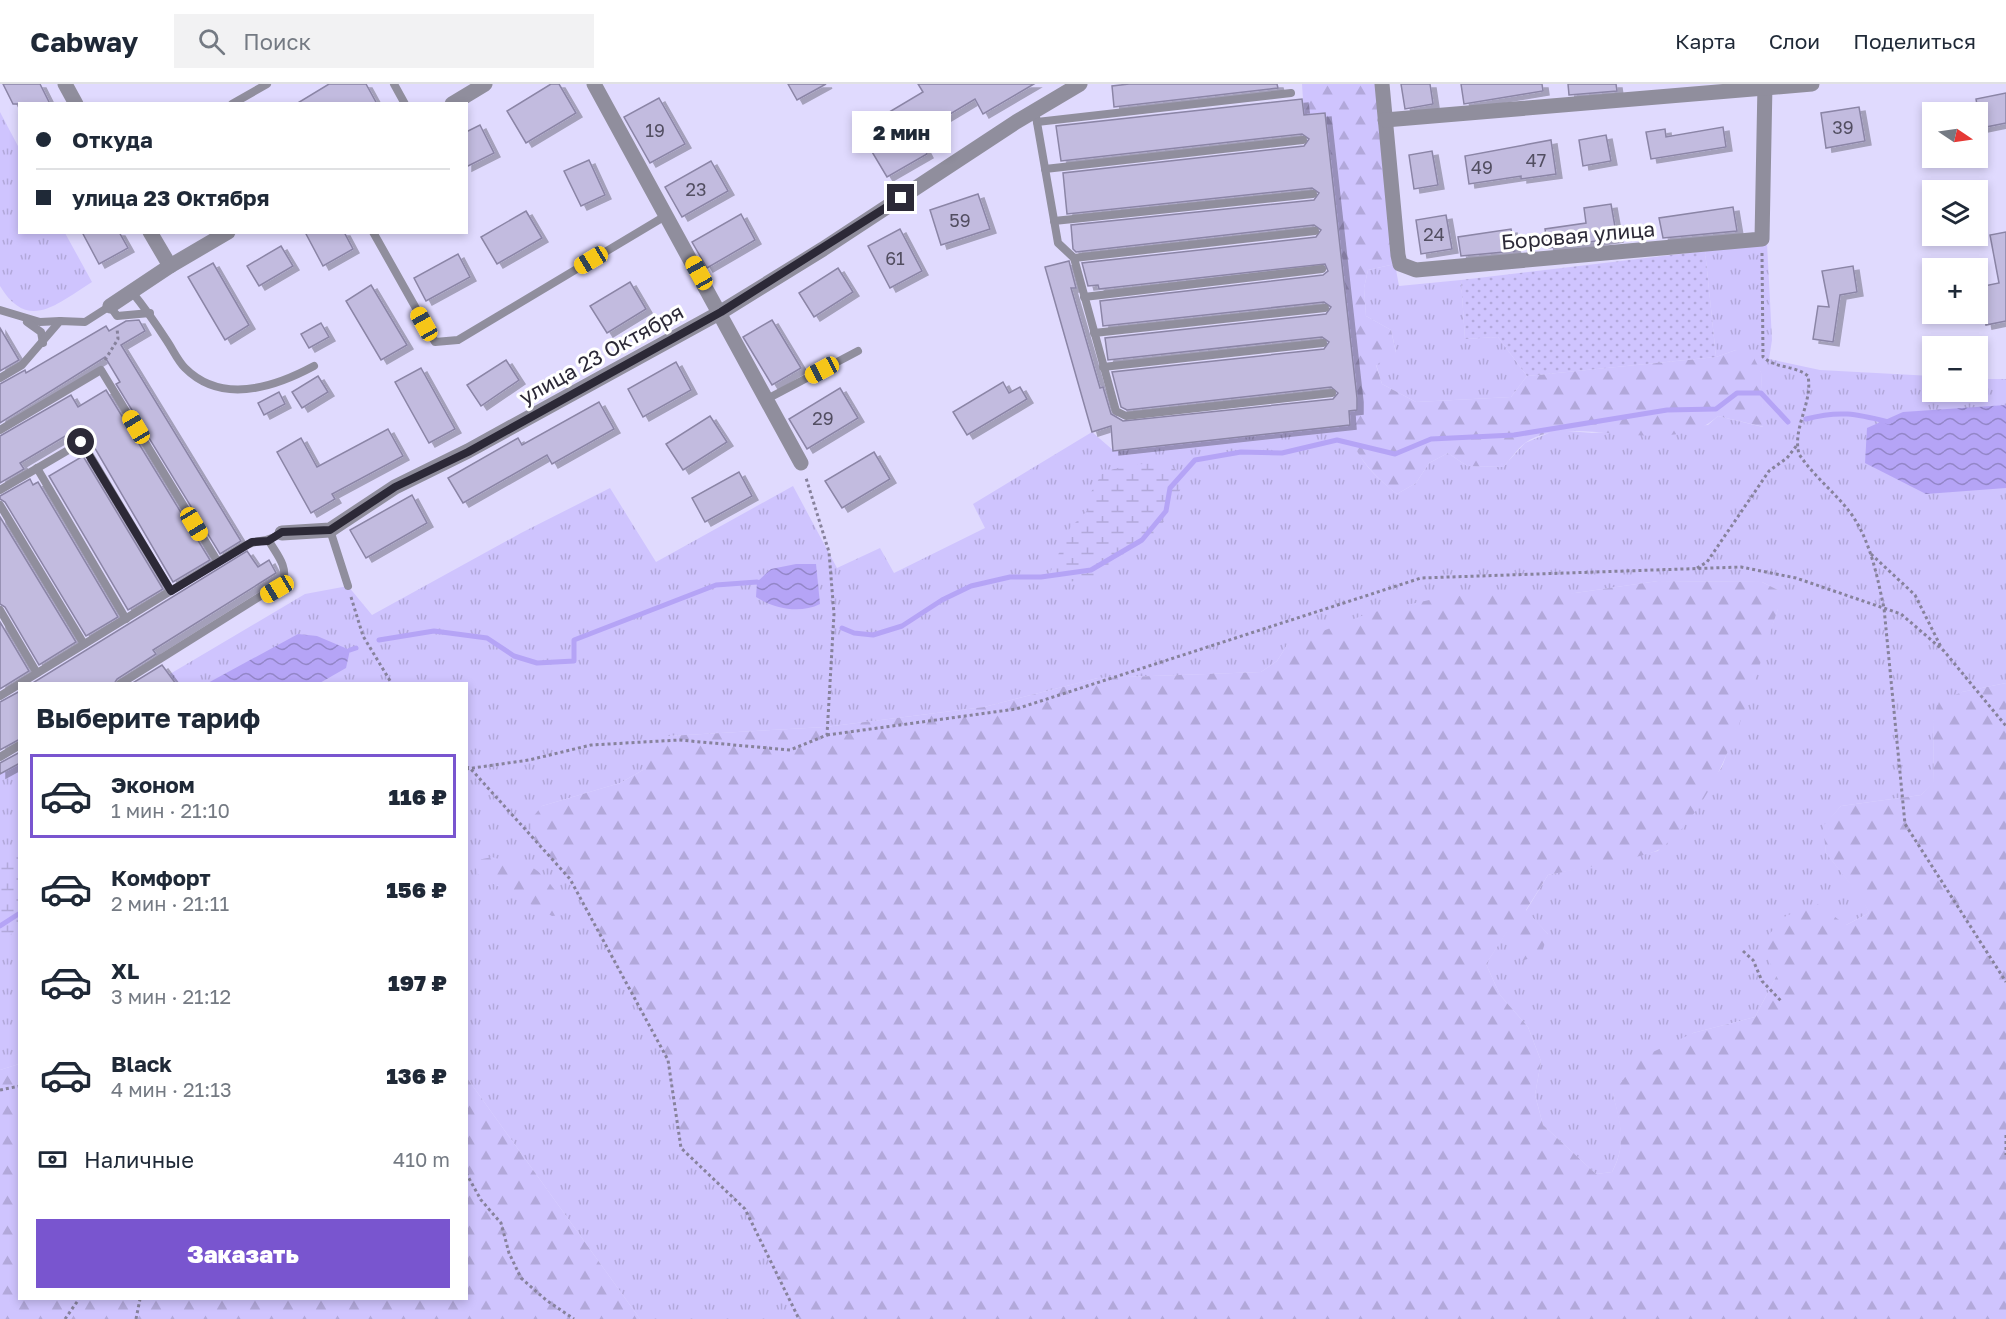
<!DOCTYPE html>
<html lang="ru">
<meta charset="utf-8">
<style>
:root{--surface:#fff;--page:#f2f2f3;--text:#1f2937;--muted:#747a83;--line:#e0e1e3;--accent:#7955cf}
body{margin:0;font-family:"Golos Text",sans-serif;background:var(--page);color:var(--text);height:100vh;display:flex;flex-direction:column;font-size:22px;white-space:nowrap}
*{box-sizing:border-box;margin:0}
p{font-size:20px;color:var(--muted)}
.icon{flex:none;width:33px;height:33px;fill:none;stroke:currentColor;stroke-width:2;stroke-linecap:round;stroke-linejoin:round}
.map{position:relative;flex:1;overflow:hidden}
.side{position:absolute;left:18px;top:598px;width:450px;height:618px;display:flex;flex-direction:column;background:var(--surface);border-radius:0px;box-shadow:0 3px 9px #0003}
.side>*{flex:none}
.top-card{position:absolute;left:18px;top:18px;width:450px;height:132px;border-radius:0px;box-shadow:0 3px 9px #0003;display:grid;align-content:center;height:132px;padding:0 18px;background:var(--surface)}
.needle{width:39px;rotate:103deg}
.tools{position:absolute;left:1922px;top:18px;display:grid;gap:12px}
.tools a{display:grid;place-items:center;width:66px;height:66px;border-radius:0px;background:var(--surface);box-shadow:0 3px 9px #0003;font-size:30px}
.end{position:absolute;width:27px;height:27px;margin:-14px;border:8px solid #2c2937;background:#fff;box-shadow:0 0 0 3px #fff}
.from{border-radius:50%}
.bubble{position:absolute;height:42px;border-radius:0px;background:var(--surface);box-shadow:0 3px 9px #0003;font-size:20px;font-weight:800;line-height:42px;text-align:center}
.car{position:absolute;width:18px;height:36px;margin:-18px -9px;border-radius:8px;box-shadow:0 0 4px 2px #0007;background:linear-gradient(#f5c518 24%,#345 0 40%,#f5c518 0 76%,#345 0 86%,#f5c518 0)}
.top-card b{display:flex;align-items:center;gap:21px;height:57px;font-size:22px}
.top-card b+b{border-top:2px solid var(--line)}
.top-card i{width:15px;height:15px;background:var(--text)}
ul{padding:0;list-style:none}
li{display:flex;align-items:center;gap:18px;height:84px;margin:0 12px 9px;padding:0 6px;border:3px solid transparent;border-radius:0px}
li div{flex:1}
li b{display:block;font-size:22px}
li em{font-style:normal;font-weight:800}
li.selected{border-color:var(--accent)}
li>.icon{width:54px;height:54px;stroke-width:1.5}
h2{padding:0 18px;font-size:27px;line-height:72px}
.pay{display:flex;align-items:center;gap:15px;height:66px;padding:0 18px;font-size:22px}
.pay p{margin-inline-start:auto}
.button{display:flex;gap:12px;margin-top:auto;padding:12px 18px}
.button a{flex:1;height:69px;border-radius:0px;background:var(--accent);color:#fff;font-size:24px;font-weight:800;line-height:69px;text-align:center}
header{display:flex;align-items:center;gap:36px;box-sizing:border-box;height:84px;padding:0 30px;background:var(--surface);border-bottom:2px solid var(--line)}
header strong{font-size:28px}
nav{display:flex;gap:33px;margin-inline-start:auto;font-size:21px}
.search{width:420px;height:54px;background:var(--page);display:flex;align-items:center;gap:15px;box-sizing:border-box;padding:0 21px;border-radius:0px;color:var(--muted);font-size:22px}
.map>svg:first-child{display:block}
.grass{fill:url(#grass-tufts)}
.forest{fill:url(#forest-firs)}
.wetland{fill:url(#wetland-marsh)}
.garden{fill:url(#garden-dots)}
.water{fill:url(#water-waves)}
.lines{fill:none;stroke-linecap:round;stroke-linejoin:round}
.stream{stroke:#b5a4f6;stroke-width:5}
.building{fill:#c2bbdf;stroke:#8b85a6;stroke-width:1.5;filter:url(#shadow)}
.path{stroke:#87829c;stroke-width:3;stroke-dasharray:3 3;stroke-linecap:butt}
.service{stroke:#908e9d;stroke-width:8}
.minor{stroke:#908e9d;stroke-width:15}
.route{stroke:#2c2937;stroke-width:8}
.labels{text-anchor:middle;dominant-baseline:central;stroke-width:6;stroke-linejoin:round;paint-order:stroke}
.number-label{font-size:18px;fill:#524e61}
.street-label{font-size:21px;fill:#2c2937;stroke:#fff}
</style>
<header>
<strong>Cabway</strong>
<div class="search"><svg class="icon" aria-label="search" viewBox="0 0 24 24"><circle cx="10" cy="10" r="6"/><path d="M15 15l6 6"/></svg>Поиск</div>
<nav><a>Карта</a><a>Слои</a><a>Поделиться</a></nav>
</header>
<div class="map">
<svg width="2006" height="1235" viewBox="0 0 2006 1235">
<defs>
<pattern id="grass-tufts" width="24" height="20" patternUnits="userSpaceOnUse" patternTransform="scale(1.5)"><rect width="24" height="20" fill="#cfc4fe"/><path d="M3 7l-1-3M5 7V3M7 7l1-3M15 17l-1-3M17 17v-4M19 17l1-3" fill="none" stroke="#b2a8da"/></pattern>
<pattern id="forest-firs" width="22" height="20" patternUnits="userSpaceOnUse" patternTransform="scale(1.5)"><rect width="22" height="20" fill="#cfc4fe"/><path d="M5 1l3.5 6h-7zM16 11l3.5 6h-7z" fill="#b2a8da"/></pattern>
<pattern id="wetland-marsh" width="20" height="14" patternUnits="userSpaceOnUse" patternTransform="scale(1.5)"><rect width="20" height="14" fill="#cfc4fe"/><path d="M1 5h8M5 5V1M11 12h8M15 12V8" fill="none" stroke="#b2a8da"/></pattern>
<pattern id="garden-dots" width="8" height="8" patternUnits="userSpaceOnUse" patternTransform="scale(1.5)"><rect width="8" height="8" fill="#cfc4fe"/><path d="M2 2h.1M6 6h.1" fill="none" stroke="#b2a8da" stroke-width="1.8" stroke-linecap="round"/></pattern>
<pattern id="water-waves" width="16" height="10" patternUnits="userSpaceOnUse" patternTransform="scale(1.5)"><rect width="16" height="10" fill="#b5a4f6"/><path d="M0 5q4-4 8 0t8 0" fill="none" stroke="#9386c8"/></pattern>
<filter id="shadow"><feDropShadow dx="6" dy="4" stdDeviation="0" flood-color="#0004"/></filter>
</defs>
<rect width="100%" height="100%" fill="#e0dafe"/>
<g class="grass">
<path d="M0,28L19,64L20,148L65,149L92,198C58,219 28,249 0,202Z"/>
<path d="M1767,159L1772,256L1769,275L1820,286L1932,292V308H1977V295H2006V599L1962,608L1933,637L1934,699L1921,711L1841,722L1824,742L1826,769L1863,815L1869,829L1846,841L1777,891L1755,933L1693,949L1613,1010C1621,1041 1627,1059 1612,1088L1596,1090L1543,1041L1535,1011L1541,977L1528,943L1500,911L1486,880L1507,847L1548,850L1526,827L1548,791L1658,767L1722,683L1778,525V506L1762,498L1658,497L1575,509L1287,561L1277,577L1261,588L1098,594L984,623L825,643L668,652L643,686L620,699L542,722L532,753L570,795L668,976L681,1064L745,1125L799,1235H640L467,994L466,600H153L305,510L348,502L372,531L521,449L610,404L656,478L793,402L837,484L880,464L894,489L985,444L973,420L1092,348L1114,367L1350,341C1354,373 1372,390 1397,410L1416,399L1429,379L1448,369L1467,382L1503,383L1525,359L1556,346L1592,349L1708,341L1718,332L1763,343L1761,288L1736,266L1716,273L1705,167Z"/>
<polygon points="1395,180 1399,202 1461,196 1465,255 1498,253 1527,292 1511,313 1416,318 1382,300 1376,280 1396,268 1391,246 1366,232 1364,204 1368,186"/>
<polygon points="19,679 19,980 0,986 0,690"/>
</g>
<g class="forest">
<path d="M1302,0H1377L1395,180L1368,186L1364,204L1366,232L1391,246L1396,269L1376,281L1382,300L1416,318L1511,313L1527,292L1716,273L1736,266L1751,268L1761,288L1764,343L1718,332C1670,377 1570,326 1525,359C1517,365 1510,376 1503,383L1467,382L1448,369L1429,379L1416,399L1397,410C1368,387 1333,351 1357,313L1325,29L1304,31Z"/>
<path d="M1658,497L1762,498L1778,506V525C1753,598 1723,719 1660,765C1648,773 1567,787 1548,791L1526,826L1548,850L1541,871L1521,877L1507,848L1486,880L1500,911L1528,943L1541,977L1535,1011L1543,1041L1596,1090L1612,1088C1627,1060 1620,1040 1613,1010L1638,975L1693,949L1755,933L1777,891L1760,861L1784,833L1816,819L1846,841L1869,829L1862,815L1826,769L1823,742L1841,722L1921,711L1934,698L1933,637L1939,618L1962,608L2006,599V1235H799L745,1125L681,1064L668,976L570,796L532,753V734L542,722L620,699L643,686L645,666L668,652L825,643L984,623L1098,594L1261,588L1277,577L1287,561L1369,529L1448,512L1575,509Z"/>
<path d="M492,773C522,782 531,775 551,801C560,813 563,816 564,831L552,832L479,792L473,777Z"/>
<polygon points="19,980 20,1215 466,1215 467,994 640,1235 0,1235 0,986"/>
</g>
<g class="wetland">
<path d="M1157,379L1177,386L1182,402C1172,422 1163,443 1148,459C1128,482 1075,504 1046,498L1070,444L1089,425L1091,408L1103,388L1129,381Z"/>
<polygon points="19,764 19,844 0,859 0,777"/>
</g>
<polygon class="garden" points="1705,167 1716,273 1527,292 1498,253 1465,255 1461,196"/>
<g class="water">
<polygon points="2006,321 2006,404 1926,410 1865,379 1867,344 1903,328"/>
<path d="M796,480H816L820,520C800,530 775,525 756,513L757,498L771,485Z"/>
<polygon points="298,550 317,552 350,566 346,584 318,600 206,600"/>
</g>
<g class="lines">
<g class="stream">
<path d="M1806,335C1840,326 1856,330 1889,338"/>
<polyline points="842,544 854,549 873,551 902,542 942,516 971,502 1010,493 1041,493 1091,486 1142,456 1166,427 1170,404 1195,376 1241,368 1282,369 1337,356 1395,370 1431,355 1514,351 1667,326 1716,325 1737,309 1761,309 1788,338"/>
<polyline points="379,556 434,547 487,554 514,572 537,579 574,577 574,556 716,501 757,498"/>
<polyline points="350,566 356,564"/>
<polyline points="0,842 20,829"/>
</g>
</g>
<g class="building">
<polygon points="3,0 40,0 50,20 13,20"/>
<polygon points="329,0 366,0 377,20 296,20"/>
<polygon points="551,0 559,0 576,29 526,59 507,27"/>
<polygon points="788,0 826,0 797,16"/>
<polygon points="918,0 1034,0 983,30 975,15 935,39 943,52 924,64 927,70 887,93 859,46 923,8"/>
<polygon points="1129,0 1277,0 1278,4 1114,23 1112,2"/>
<polygon points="1401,0 1430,0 1433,20 1405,25"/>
<polygon points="1461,0 1542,0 1543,7 1464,20"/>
<polygon points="1568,0 1616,0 1617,7 1569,11"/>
<polygon points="2006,9 2006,39 1981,44 1976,15"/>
<polygon points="659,14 685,60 650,79 624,33"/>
<polygon points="1302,15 1304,31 1325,29 1357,314 1357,326 1349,327 1350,341 1113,367 1111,342 1092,348 1045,183 1069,177 1076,204 1071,204 1100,304 1103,303 1111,330 1123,337 1333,315 1338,309 1331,303 1127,326 1121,323 1112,288 1324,265 1329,258 1322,253 1108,276 1105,254 1326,230 1331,223 1324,218 1103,242 1100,217 1323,191 1328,187 1325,180 1099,205 1098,201 1088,202 1082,179 1316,153 1321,146 1314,141 1076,168 1073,165 1071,141 1314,116 1319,109 1312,104 1067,130 1063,89 1304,62 1309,55 1302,50 1061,77 1056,42"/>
<polygon points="1859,23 1865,57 1826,64 1821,29"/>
<polygon points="480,41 494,69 466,83 466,48"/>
<polygon points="1723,43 1726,63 1651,75 1646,48 1665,45 1666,53"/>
<polygon points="1606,51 1611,77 1583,82 1579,56"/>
<polygon points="1551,56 1556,90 1521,95 1521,92 1469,100 1465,72"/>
<polygon points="1432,67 1438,101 1414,105 1409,71"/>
<polygon points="589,76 605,111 581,122 564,87"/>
<polygon points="711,77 728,107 682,133 665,103"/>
<polygon points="978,110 990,145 941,161 930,126"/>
<polygon points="1611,120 1617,154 1548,164 1545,145 1586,139 1584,124"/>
<polygon points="1733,123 1737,147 1663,154 1659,134"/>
<polygon points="526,127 542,154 497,180 481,153"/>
<polygon points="741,130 755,156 707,184 692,158"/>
<polygon points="1446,131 1452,165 1421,170 1416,136"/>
<polygon points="900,145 922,187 890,204 868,162"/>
<polygon points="1511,145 1515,167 1461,172 1458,153"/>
<polygon points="82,148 119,148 128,164 99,180"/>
<polygon points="305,148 344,148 353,165 323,182"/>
<polygon points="2006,148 2006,237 1986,241 1979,203 1999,199 1990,151"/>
<polygon points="281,162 293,182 259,202 247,182"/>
<polygon points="458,170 470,193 426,217 414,194"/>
<polygon points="213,179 249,241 225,256 188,193"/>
<polygon points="1853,182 1857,208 1840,211 1833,258 1813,255 1818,222 1829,223 1822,187"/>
<polygon points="838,184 853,208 814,233 799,209"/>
<polygon points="630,198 646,225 607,249 590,222"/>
<polygon points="371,201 407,261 381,276 346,217"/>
<polygon points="139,236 145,247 121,261 241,457 220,470 116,300 120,298 105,273 0,339 0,300 25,286 26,289 106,242 109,247 126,237"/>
<polygon points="772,236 801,284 772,301 743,253"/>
<polygon points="321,239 329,253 309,264 301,250"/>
<polygon points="0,244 19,276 0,287"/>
<polygon points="506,276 519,296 481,322 467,301"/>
<polygon points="676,278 691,306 643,333 628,305"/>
<polygon points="421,284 455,345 429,359 395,298"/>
<polygon points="318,292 328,308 302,324 292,308"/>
<polygon points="1003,298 1009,309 1020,303 1027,315 967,351 953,328"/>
<polygon points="840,304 858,334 807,365 789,335"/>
<polygon points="106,306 210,476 173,498 82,342 20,379 24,385 0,399 0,352 71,311 78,323"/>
<polygon points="279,308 285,320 264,331 258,319"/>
<polygon points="599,318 614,345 552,380 547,371 463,419 448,394 518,354 522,361"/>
<polygon points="710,332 727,358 683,386 666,360"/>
<polygon points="388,345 403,372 332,410 335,415 311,429 277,368 301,354 317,383"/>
<polygon points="874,368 890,395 842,424 825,397"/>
<polygon points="83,372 163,505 128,526 49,392"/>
<polygon points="739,388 752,412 705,438 692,414"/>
<polygon points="30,395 33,401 38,398 118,533 86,552 5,418 0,415 0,412"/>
<polygon points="412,411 427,439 366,474 350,446"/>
<polygon points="0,433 76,558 39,581 5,523 0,520"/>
<polygon points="247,467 258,483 269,476 276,489 153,566 156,570 117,595 114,600 31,600"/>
<polygon points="0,538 29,587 0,605"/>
<polygon points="162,581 176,600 131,600"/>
<polygon points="20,607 20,655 0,666 0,618"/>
<polygon points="20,668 20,679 0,690 0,679"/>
</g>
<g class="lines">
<g class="path">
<path d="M1762,169L1763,273C1776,285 1795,281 1808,292C1813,319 1792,344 1799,370C1814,393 1836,409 1852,431C1871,459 1877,492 1884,524L1905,740L2006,898"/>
<polyline points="105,276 118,255 117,244"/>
<polyline points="1871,470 1915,511 1941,563"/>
<polyline points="1697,484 1707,478 1769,387 1787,374 1797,361"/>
<polyline points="351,513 363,552 392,600"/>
<polyline points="827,651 1016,625 1421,494 1741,483 1796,494 1901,530 1944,567 2006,642"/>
<polyline points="466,683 470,684 570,795 668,976 681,1064 745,1125 799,1235"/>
<polyline points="466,685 529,676 591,661 679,656 790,666 827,651 834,530 829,468 806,394"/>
<polyline points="1743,867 1753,876 1762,897 1782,918"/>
<polyline points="0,1006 20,1002"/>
<polyline points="2006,1051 2006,1071"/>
<polyline points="466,1089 481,1116 501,1139 509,1169 521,1194 546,1216 574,1235"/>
<polyline points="65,1235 79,1215"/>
<polyline points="136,1235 140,1215"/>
</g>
<g class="service">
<polyline points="394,0 405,20"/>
<polyline points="232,20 267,0"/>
<polyline points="1035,27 1058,159 1074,174 1116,327 1126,332 1332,309"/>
<polyline points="1037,38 1291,9"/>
<polyline points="1045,85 1303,56"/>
<polyline points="1054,137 1313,110"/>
<polyline points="373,148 435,258 458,256 667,131"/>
<polyline points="1074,174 1315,147"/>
<path d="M132,208C145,224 156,240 167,257C173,266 178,277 185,284C222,321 275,303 314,282"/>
<polyline points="1084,213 1322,185"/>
<polyline points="0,226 40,238 60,237"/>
<polyline points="27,238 41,248 43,259"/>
<polyline points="1094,249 1325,224"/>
<polyline points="1103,283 1323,259"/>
<polyline points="0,294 22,281 60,237 85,238 110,222 117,232 150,229"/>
<polyline points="767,315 858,267"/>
<polyline points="0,346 101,286 218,478"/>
<polyline points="37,384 126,535"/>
<polyline points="0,406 82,358 171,507"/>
<polyline points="0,421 84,560"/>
<polyline points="330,446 348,502"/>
<polyline points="0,526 37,589"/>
<path d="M120,600L283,498C288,482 277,471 269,457"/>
<path d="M0,612L242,463C258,454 265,460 282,449"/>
<polyline points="0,673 20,661"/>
</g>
<g class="minor">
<polyline points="65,0 76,20"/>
<polyline points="594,0 801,379"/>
<polyline points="1382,0 1398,171 1400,180 1416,186 1762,155 1765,0"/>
<polyline points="452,20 485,0"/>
<polyline points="1385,36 1812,0"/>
<polyline points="150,148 170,182"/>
<polyline points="110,222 170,182 228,148"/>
<polyline points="282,449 330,446 395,403 468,367 721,228 823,165 1016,38 1080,0"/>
</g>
</g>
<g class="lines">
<polyline class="route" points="81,358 171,507 252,458 268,457 282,448 330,446 395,403 468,368 721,228 901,114"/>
</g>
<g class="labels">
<g class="number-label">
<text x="1843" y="43">39</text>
<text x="655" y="46">19</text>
<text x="1536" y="76">47</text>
<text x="1482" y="83">49</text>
<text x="696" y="105">23</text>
<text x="960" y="136">59</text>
<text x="1434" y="150">24</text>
<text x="895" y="174">61</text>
<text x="823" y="334">29</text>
</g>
<g class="street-label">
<text transform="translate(1578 151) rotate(-5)">Боровая улица</text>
<text transform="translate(601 270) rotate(-29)">улица 23 Октября</text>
</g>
</g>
</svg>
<div class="tools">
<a><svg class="needle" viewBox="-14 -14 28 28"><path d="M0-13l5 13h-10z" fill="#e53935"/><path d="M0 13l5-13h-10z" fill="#747a83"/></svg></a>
<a><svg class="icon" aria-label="layers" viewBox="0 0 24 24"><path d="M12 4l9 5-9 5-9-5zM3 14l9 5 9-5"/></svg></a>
<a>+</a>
<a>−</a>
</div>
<i class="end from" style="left:81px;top:358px"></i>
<i class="end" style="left:901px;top:114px"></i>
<div class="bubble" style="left:852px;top:27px;width:99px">2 мин</div>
<i class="car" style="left:591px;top:176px;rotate:239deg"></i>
<i class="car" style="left:699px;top:189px;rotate:331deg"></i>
<i class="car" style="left:424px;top:240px;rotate:331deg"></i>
<i class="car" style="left:822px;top:286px;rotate:242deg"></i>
<i class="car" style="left:136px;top:343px;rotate:329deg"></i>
<i class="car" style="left:194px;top:440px;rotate:149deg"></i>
<i class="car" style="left:277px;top:505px;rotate:239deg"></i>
<div class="top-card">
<b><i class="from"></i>Откуда</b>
<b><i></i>улица 23 Октября</b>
</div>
<section class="side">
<h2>Выберите тариф</h2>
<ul>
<li class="selected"><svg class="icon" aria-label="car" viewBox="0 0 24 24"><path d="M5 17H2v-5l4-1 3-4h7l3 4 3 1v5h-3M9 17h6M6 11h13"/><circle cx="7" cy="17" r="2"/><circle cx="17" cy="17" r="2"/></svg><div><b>Эконом</b><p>1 мин · 21:10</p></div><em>116 ₽</em></li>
<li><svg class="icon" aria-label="car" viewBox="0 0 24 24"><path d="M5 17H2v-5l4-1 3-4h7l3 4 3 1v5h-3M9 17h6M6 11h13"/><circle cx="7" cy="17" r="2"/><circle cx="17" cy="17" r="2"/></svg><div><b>Комфорт</b><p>2 мин · 21:11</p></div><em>156 ₽</em></li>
<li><svg class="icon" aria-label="car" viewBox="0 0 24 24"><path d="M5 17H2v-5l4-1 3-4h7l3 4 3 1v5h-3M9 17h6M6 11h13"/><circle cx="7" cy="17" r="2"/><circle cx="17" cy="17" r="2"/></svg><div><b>XL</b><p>3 мин · 21:12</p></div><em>197 ₽</em></li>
<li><svg class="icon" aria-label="car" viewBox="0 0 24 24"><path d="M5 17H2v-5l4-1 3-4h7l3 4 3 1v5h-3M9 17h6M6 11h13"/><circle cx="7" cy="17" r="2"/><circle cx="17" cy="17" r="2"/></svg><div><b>Black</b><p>4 мин · 21:13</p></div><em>136 ₽</em></li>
</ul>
<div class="pay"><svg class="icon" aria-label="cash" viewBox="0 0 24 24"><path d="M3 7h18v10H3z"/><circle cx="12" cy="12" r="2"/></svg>Наличные<p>410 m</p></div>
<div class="button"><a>Заказать</a></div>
</section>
</div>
